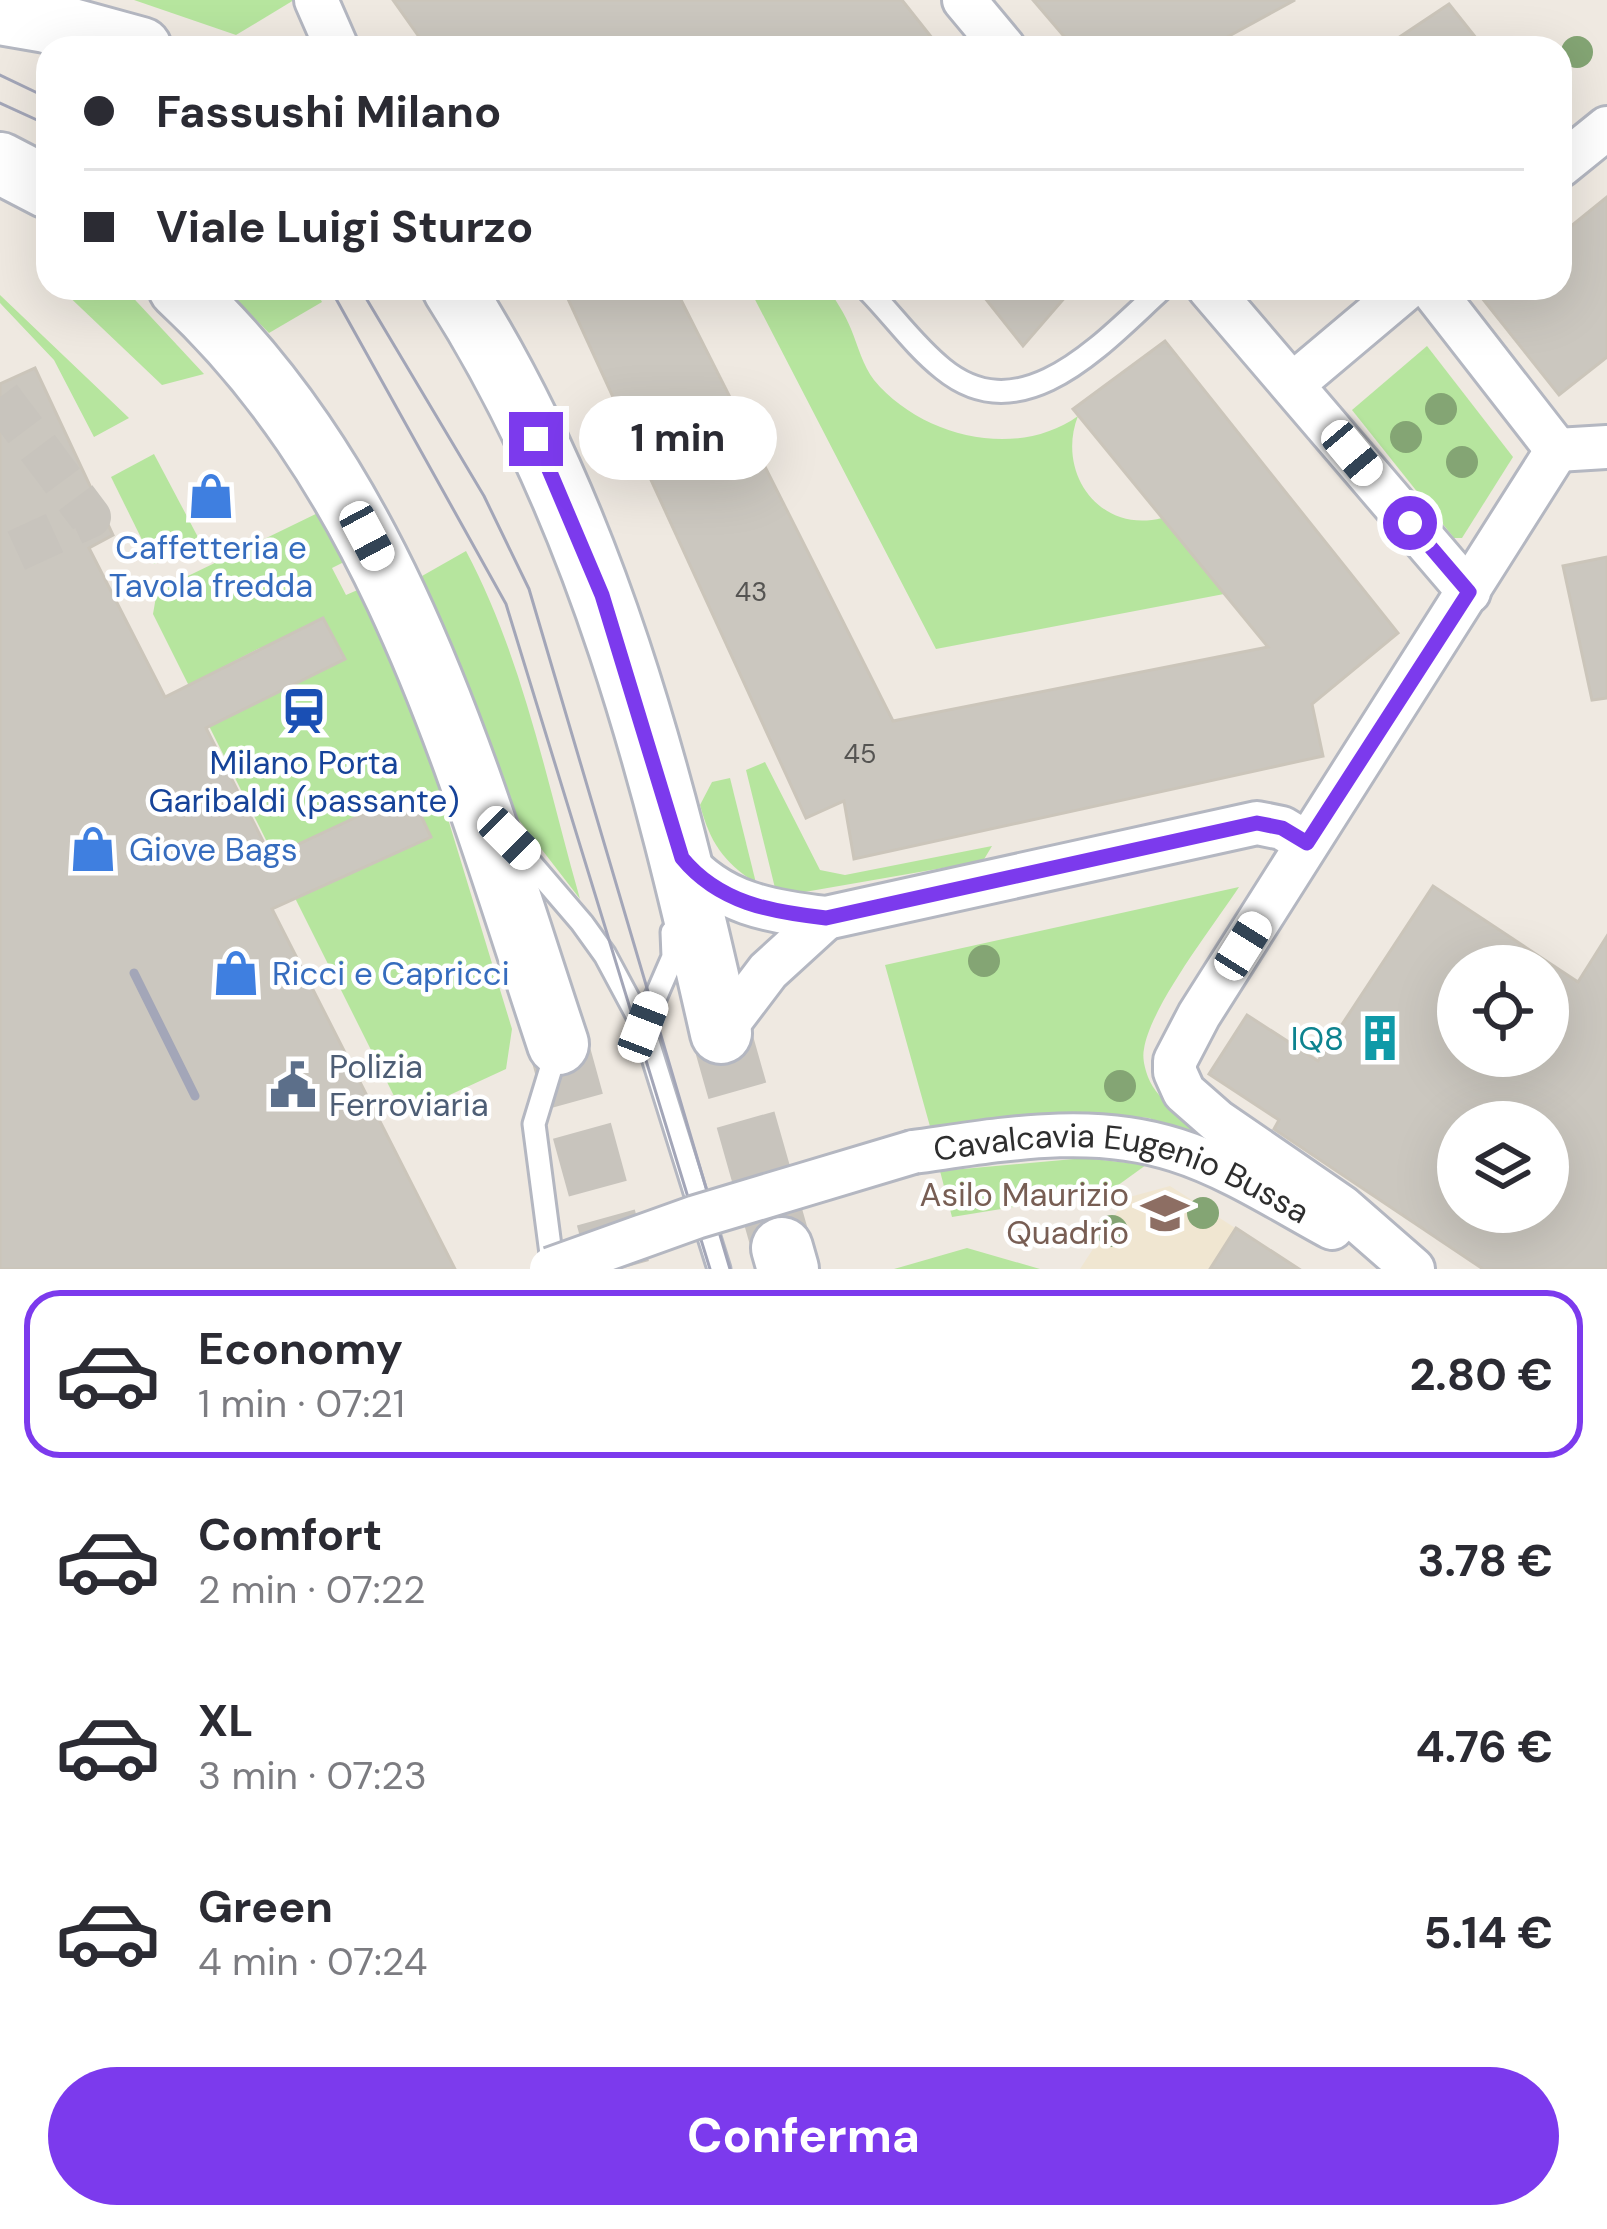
<!DOCTYPE html>
<html lang="it">
<meta charset="utf-8">
<style>
:root{--surface:#fff;--page:#f7f7f7;--text:#2b2b33;--muted:#7c7c81;--line:#e1e1e2;--accent:#7c3aed}
body{margin:0;font-family:"DM Sans",sans-serif;background:var(--page);color:var(--text);height:100vh;display:flex;flex-direction:column;font-size:45px;white-space:nowrap}
*{box-sizing:border-box;margin:0}
p{font-size:39px;color:var(--muted)}
.icon{flex:none;width:66px;height:66px;fill:none;stroke:currentColor;stroke-width:2;stroke-linecap:round;stroke-linejoin:round}
.map{position:relative;height:1269px;overflow:hidden}
.sheet{display:flex;flex-direction:column;background:var(--surface);flex:1}
.sheet>*{flex:none}
.hud{position:absolute;left:36px;top:36px;width:1536px;height:264px;border-radius:36px;box-shadow:0 12px 48px #0002;display:grid;align-content:center;height:264px;padding:0 48px;background:var(--surface)}
.buttons{position:absolute;left:1437px;top:945px;display:grid;gap:24px}
.buttons a{display:grid;place-items:center;width:132px;height:132px;border-radius:50%;background:var(--surface);box-shadow:0 12px 48px #0002;font-size:60px}
.end{position:absolute;width:54px;height:54px;margin:-27px;border:15px solid #7c3aed;background:#fff;box-shadow:0 0 0 6px #fff}
.from{border-radius:50%}
.bubble{position:absolute;height:84px;border-radius:42px;background:var(--surface);box-shadow:0 12px 48px #0002;font-size:39px;font-weight:700;line-height:84px;text-align:center}
.car{position:absolute;width:36px;height:72px;margin:-36px -18px;border-radius:15px;box-shadow:0 0 9px 3px #0007;background:linear-gradient(#fff 24%,#345 0 40%,#fff 0 76%,#345 0 86%,#fff 0)}
.hud b{display:flex;align-items:center;gap:42px;height:114px;font-size:45px}
.hud b+b{border-top:3px solid var(--line)}
.hud i{width:30px;height:30px;background:var(--text)}
ul{padding:21px 0 0;list-style:none}
li{display:flex;align-items:center;gap:36px;height:168px;margin:0 24px 18px;padding:0 24px;border:6px solid transparent;border-radius:36px}
li div{flex:1}
li b{display:block;font-size:45px}
li em{font-style:normal;font-weight:700}
li.active{border-color:var(--accent)}
li>.icon{width:108px;height:108px;stroke-width:1.5}
.cta{display:flex;gap:24px;margin-top:auto;padding:24px 48px}
.cta a{flex:1;height:138px;border-radius:72px;background:var(--accent);color:#fff;font-size:48px;font-weight:700;line-height:138px;text-align:center}
.map>svg:first-child{display:block}
.education{fill:#f0e6d1}
.green{fill:#b6e59e;fill-rule:evenodd}
.building{fill:#cbc7bf;stroke:#cbc5ba;stroke-width:3;fill-rule:evenodd}
.lines{fill:none;stroke-linecap:round;stroke-linejoin:round}
.street-tunnel{stroke:#c8c4bd;stroke-width:42;stroke-dasharray:42 21;stroke-linecap:butt}
.secondary-tunnel{stroke:#c8c4bd;stroke-width:60;stroke-dasharray:60 30;stroke-linecap:butt}
.lane-casing{stroke:#b4b7c1;stroke-width:27}
.street-casing{stroke:#b4b7c1;stroke-width:48}
.secondary-casing{stroke:#b4b7c1;stroke-width:66}
.lane{stroke:#fff;stroke-width:21}
.street{stroke:#fff;stroke-width:42}
.secondary{stroke:#fff;stroke-width:60}
.tram{stroke:#a3a6b8;stroke-width:3}
.rail{stroke:#a3a6b8;stroke-width:9}
.street-bridge-casing{stroke:#b4b7c1;stroke-width:48;stroke-linecap:butt}
.street-bridge{stroke:#fff;stroke-width:42}
.tree{fill:#84a574}
.route{stroke:#7c3aed;stroke-width:15}
.labels{text-anchor:middle;dominant-baseline:central;stroke-width:9;stroke-linejoin:round;paint-order:stroke}
.number-label{font-size:27px;fill:#555452}
.shop-label{font-size:33px;fill:#366cbe;stroke:#fff;text-anchor:start}
.transit-label{font-size:33px;fill:#164399;stroke:#fff}
.culture-label{font-size:33px;fill:#0d838f;stroke:#fff;text-anchor:end}
.service-label{font-size:33px;fill:#4e5e75;stroke:#fff;text-anchor:start}
.street-label{font-size:33px;fill:#2e2e2e;stroke:#fff}
.education-label{font-size:33px;fill:#785e54;stroke:#fff;text-anchor:end}
</style>
<div class="map">
<svg width="1607" height="1269" viewBox="0 0 1607 1269">
<rect width="100%" height="100%" fill="#efe9e1"/>
<polygon class="education" points="1170,1186 1299,1269 1080,1269 1126,1198"/>
<g class="green">
<polygon points="134,0 294,0 236,35"/>
<polygon points="60,288 124,288 204,374 162,385"/>
<polygon points="225,288 315,288 322,302 269,333"/>
<path d="M749,288H828C836,301 845,314 851,329C858,346 863,366 874,380C921,437 1017,460 1078,416C1056,472 1099,534 1162,518L1224,594L936,649Z"/>
<polygon points="0,295 129,418 94,437 54,360 0,303"/>
<polygon points="1427,346 1513,457 1462,538 1454,538 1352,410"/>
<polygon points="154,454 200,541 154,564 111,477"/>
<path d="M326,509L354,557L332,568L346,595L369,585L406,681L512,1029L506,1069L404,1116L153,614L157,591ZM260,648L281,689L242,709L221,668ZM410,792L430,837L388,857L367,812Z"/>
<path d="M466,551C523,658 547,783 580,899L495,789L422,576Z"/>
<polygon points="765,762 820,870 845,875 992,846 983,861 793,894 775,888 746,770"/>
<path d="M730,778L756,883C723,862 710,842 700,805L712,782Z"/>
<path d="M1239,887C1214,925 1150,1007 1144,1049C1142,1058 1145,1069 1148,1077C1158,1103 1188,1117 1204,1140L1149,1118L1117,1115L931,1130L885,965Z"/>
<polygon points="1085,1158 1146,1165 1110,1191 952,1217 940,1171"/>
<polygon points="967,1248 1040,1269 894,1269 901,1267"/>
</g>
<g class="building">
<polygon points="393,0 902,0 940,48 427,48"/>
<polygon points="1033,0 1295,0 1207,48 1074,48"/>
<polygon points="1449,4 1484,48 1383,48"/>
<polygon points="1607,197 1607,357 1559,395 1474,288 1560,288 1560,235"/>
<polygon points="563,288 675,288 893,721 1268,647 1073,409 1165,341 1398,633 1312,704 1323,756 854,859 844,801 806,818"/>
<polygon points="977,288 1073,288 1023,346"/>
<polygon points="35,368 113,535 89,548 165,697 323,618 345,659 206,728 271,857 410,792 431,837 272,909 455,1269 0,1269 0,384"/>
<polygon points="1607,557 1607,698 1592,700 1563,566"/>
<path d="M1433,886L1578,982L1607,936V1269H1483L1274,1129L1279,1120L1209,1074L1247,1015L1318,1061ZM1458,966H1548V1056H1458ZM1458,1122H1548V1212H1458Z"/>
<polygon points="1236,1228 1299,1269 1210,1269"/>
</g>
<g class="lines">
<polyline class="street-tunnel" points="0,397 90,517 0,558"/>
<g class="secondary-tunnel">
<polyline points="721,1033 782,1248"/>
<polyline points="558,1044 620,1269"/>
</g>
<defs>
<g id="lane">
<path d="M866,288C892,314 914,346 943,369C1024,435 1106,339 1163,288"/>
<polyline points="510,839 582,923 605,955 643,1026 719,1269"/>
<polyline points="643,1026 673,957 672,932"/>
<polyline points="553,1269 534,1124 558,1045"/>
</g>
<g id="street">
<polyline points="316,0 337,48"/>
<polyline points="964,0 1004,48"/>
<polyline points="1560,166 1607,128"/>
<polyline points="1209,288 1469,592"/>
<polyline points="1431,288 1557,450"/>
<polyline points="1293,384 1407,288"/>
<polyline points="1557,450 1607,447"/>
<path d="M682,858C719,903 771,912 826,918L1257,823L1282,828L1307,843"/>
<polyline points="721,1033 768,971 826,918"/>
<path id="s1" d="M913,1152C1000,1140 1090,1122 1176,1150C1230,1167 1282,1201 1332,1228"/>
<polyline points="1413,1269 1342,1207 1217,1121 1184,1092 1175,1072 1175,1061 1199,1015 1557,450"/>
</g>
<g id="secondary">
<polyline points="0,14 46,22 141,48"/>
<polyline points="0,163 48,188"/>
<path d="M179,288C393,486 469,777 558,1044"/>
<path d="M453,288C597,513 663,775 721,1033"/>
<polyline points="782,1248 788,1269"/>
</g>
</defs>
<use href="#lane" class="lane-casing"/>
<use href="#street" class="street-casing"/>
<use href="#secondary" class="secondary-casing"/>
<use href="#lane" class="lane"/>
<use href="#street" class="street"/>
<use href="#secondary" class="secondary"/>
<g class="tram">
<polyline points="0,75 48,98"/>
<polyline points="0,103 48,125"/>
<polyline points="330,288 506,604 710,1269"/>
<polyline points="360,288 484,496 529,589 730,1269"/>
</g>
<polyline class="rail" points="134,973 195,1096"/>
<defs>
<polyline id="street-bridge" points="551,1269 696,1217 913,1152"/>
</defs>
<use href="#street-bridge" class="street-bridge-casing"/>
<use href="#street-bridge" class="street-bridge"/>
</g>
<g class="tree">
<circle cx="1577" cy="52" r="16"/>
<circle cx="1441" cy="409" r="16"/>
<circle cx="1406" cy="437" r="16"/>
<circle cx="1462" cy="462" r="16"/>
<circle cx="984" cy="961" r="16"/>
<circle cx="1120" cy="1086" r="16"/>
<circle cx="1203" cy="1213" r="16"/>
<circle cx="1112" cy="1231" r="16"/>
</g>
<g class="lines">
<path class="route" d="M536,439L602,595L682,858C719,903 771,912 826,918L1257,823L1282,828L1307,843L1469,592L1410,523"/>
</g>
<defs>
<symbol id="shop-bare" viewBox="-9 -9 18 18"><path d="M-5-2.5h2.3a2.7 3.5 0 0 1 5.4 0H5L5.5 6h-11ZM-1.5-2.5h3a1.5 2.3 0 0 0-3 0Z" fill="#3f7fe0" stroke="#fff" stroke-width="2.5" paint-order="stroke"/></symbol>
<symbol id="station-bare" viewBox="-9 -9 18 18"><path d="M-3-6H3Q5-6 5-4V2Q5 4 3 4L4.5 6H3L1.5 4h-3L-3 6H-4.5L-3 4Q-5 4-5 2V-4Q-5-6-3-6ZM-3.5-4v3h7v-3ZM-3.5 1v1.5H-2V1ZM2 1v1.5H3.5V1Z" fill="#1a4fb4" stroke="#fff" stroke-width="2.5" paint-order="stroke"/></symbol>
<symbol id="building-bare" viewBox="-9 -9 18 18"><path d="M-4-6H4V6H1V3H-1V6H-4ZM-2.5-4.3h1.7v1.8h-1.7ZM.8-4.3h1.7v1.8H.8ZM-2.5-1h1.7V.8h-1.7ZM.8-1h1.7V.8H.8Z" fill="#0f9aa8" stroke="#fff" stroke-width="2.5" paint-order="stroke"/></symbol>
<symbol id="civic-bare" viewBox="-9 -9 18 18"><path d="M-.6-6.5H3V-4.5H.6V-3L4-1V1h2V6H-6V1h2V-1L-.6-3ZM-1.2 2.5V6h2.4V2.5Z" fill="#5c6f8a" stroke="#fff" stroke-width="2.5" paint-order="stroke"/></symbol>
<symbol id="school-bare" viewBox="-9 -9 18 18"><path d="M0-5L7-2L0 1L-7-2ZM-4 1L0 2.5L4 1V4Q0 6-4 4Z" fill="#8d6e63" stroke="#fff" stroke-width="2.5" paint-order="stroke"/></symbol>
</defs>
<g fill-rule="evenodd">
<use href="#shop-bare" x="178" y="463" width="66" height="66"/>
<use href="#station-bare" x="271" y="678" width="66" height="66"/>
<use href="#shop-bare" x="60" y="816" width="66" height="66"/>
<use href="#shop-bare" x="203" y="940" width="66" height="66"/>
<use href="#building-bare" x="1347" y="1005" width="66" height="66"/>
<use href="#civic-bare" x="260" y="1052" width="66" height="66"/>
<use href="#school-bare" x="1132" y="1180" width="66" height="66"/>
</g>
<g class="labels">
<g class="number-label">
<text x="751" y="591">43</text>
<text x="860" y="753">45</text>
</g>
<g class="shop-label">
<text x="211" y="547" text-anchor="middle">Caffetteria e<tspan x="211" dy="38">Tavola fredda</tspan></text>
<text x="129" y="849">Giove Bags</text>
<text x="272" y="973">Ricci e Capricci</text>
</g>
<g class="transit-label">
<text x="304" y="762">Milano Porta<tspan x="304" dy="38">Garibaldi (passante)</tspan></text>
</g>
<g class="culture-label">
<text x="1344" y="1038">IQ8</text>
</g>
<g class="service-label">
<text x="329" y="1066">Polizia<tspan x="329" dy="38">Ferroviaria</tspan></text>
</g>
<g class="street-label">
<text stroke="none"><textPath href="#s1" startOffset="216">Cavalcavia Eugenio Bussa</textPath></text>
</g>
<g class="education-label">
<text x="1129" y="1194">Asilo Maurizio<tspan x="1129" dy="38">Quadrio</tspan></text>
</g>
</g>
</svg>
<div class="buttons">
<a><svg class="icon" aria-label="locate" viewBox="0 0 24 24"><circle cx="12" cy="12" r="6"/><path d="M12 2v4M12 18v4M2 12h4M18 12h4"/></svg></a>
<a><svg class="icon" aria-label="layers" viewBox="0 0 24 24"><path d="M12 4l9 5-9 5-9-5zM3 14l9 5 9-5"/></svg></a>
</div>
<i class="end from" style="left:1410px;top:523px"></i>
<i class="end" style="left:536px;top:439px"></i>
<div class="bubble" style="left:579px;top:396px;width:198px">1 min</div>
<i class="car" style="left:1352px;top:453px;rotate:140deg"></i>
<i class="car" style="left:367px;top:536px;rotate:152deg"></i>
<i class="car" style="left:509px;top:838px;rotate:135deg"></i>
<i class="car" style="left:1243px;top:946px;rotate:32deg"></i>
<i class="car" style="left:643px;top:1027px;rotate:21deg"></i>
<div class="hud">
<b><i class="from"></i>Fassushi Milano</b>
<b><i></i>Viale Luigi Sturzo</b>
</div>
</div>
<section class="sheet">
<ul>
<li class="active"><svg class="icon" aria-label="car" viewBox="0 0 24 24"><path d="M5 17H2v-5l4-1 3-4h7l3 4 3 1v5h-3M9 17h6M6 11h13"/><circle cx="7" cy="17" r="2"/><circle cx="17" cy="17" r="2"/></svg><div><b>Economy</b><p>1 min · 07:21</p></div><em>2.80 €</em></li>
<li><svg class="icon" aria-label="car" viewBox="0 0 24 24"><path d="M5 17H2v-5l4-1 3-4h7l3 4 3 1v5h-3M9 17h6M6 11h13"/><circle cx="7" cy="17" r="2"/><circle cx="17" cy="17" r="2"/></svg><div><b>Comfort</b><p>2 min · 07:22</p></div><em>3.78 €</em></li>
<li><svg class="icon" aria-label="car" viewBox="0 0 24 24"><path d="M5 17H2v-5l4-1 3-4h7l3 4 3 1v5h-3M9 17h6M6 11h13"/><circle cx="7" cy="17" r="2"/><circle cx="17" cy="17" r="2"/></svg><div><b>XL</b><p>3 min · 07:23</p></div><em>4.76 €</em></li>
<li><svg class="icon" aria-label="car" viewBox="0 0 24 24"><path d="M5 17H2v-5l4-1 3-4h7l3 4 3 1v5h-3M9 17h6M6 11h13"/><circle cx="7" cy="17" r="2"/><circle cx="17" cy="17" r="2"/></svg><div><b>Green</b><p>4 min · 07:24</p></div><em>5.14 €</em></li>
</ul>
<div class="cta"><a>Conferma</a></div>
</section>
